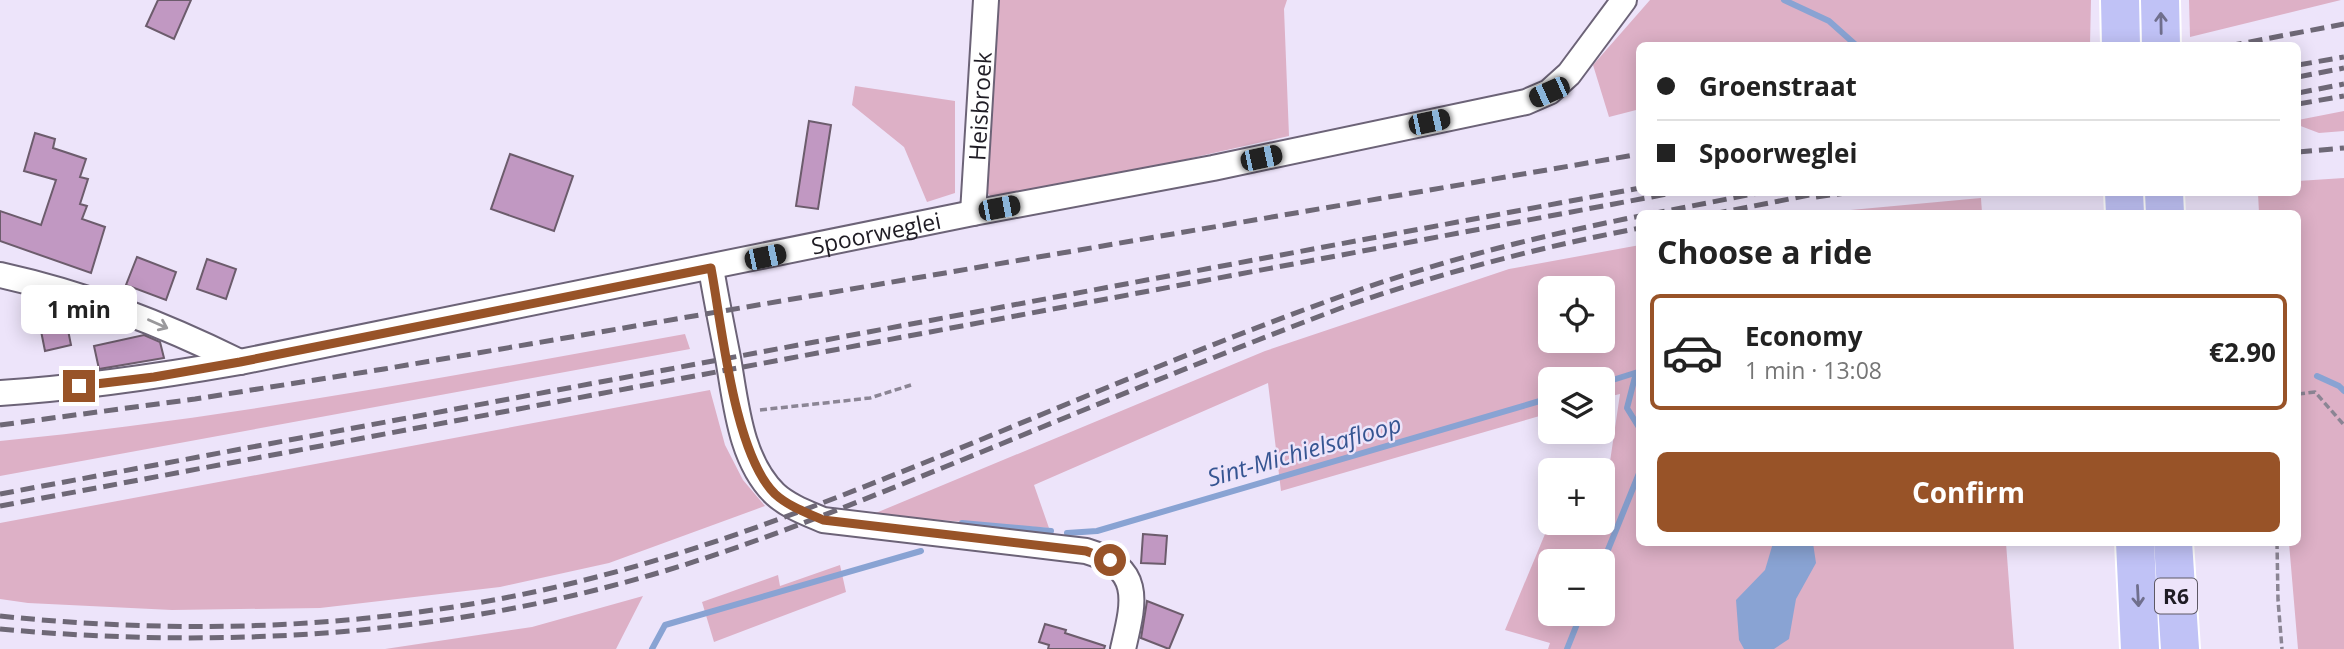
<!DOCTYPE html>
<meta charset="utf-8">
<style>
:root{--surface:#fff;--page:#f2f2f2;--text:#222;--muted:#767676;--line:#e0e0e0;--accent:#985328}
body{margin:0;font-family:"Open Sans",sans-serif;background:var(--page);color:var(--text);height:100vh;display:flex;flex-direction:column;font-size:26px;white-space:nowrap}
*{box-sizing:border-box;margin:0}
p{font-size:23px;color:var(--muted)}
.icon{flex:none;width:38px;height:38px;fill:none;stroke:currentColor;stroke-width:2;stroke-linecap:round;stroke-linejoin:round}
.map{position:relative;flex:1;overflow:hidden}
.drawer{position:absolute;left:1636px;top:210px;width:665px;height:336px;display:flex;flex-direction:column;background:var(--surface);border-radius:10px;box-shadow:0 4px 18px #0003}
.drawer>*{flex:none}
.guide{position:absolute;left:1636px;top:42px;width:665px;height:154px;border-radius:10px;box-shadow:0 4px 18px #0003;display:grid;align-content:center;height:154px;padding:0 21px;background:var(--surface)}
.controls{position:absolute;left:1538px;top:276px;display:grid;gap:14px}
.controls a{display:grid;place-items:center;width:77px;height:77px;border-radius:10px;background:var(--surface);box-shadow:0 4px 18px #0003;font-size:35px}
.end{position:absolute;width:32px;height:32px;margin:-16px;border:9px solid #985328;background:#fff;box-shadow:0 0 0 4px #fff}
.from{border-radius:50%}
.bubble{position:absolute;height:49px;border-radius:10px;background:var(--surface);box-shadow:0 4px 18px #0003;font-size:23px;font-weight:700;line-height:49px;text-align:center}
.car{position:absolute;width:21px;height:42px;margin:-21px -10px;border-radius:9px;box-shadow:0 0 5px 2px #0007;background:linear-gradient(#222 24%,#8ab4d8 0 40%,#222 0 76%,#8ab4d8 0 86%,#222 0)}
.guide b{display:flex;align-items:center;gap:24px;height:66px;font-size:26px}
.guide b+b{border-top:2px solid var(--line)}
.guide i{width:18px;height:18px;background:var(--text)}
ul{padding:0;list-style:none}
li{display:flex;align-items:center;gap:21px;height:116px;margin:0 14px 10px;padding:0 7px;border:4px solid var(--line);border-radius:10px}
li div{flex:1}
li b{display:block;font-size:26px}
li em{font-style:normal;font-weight:700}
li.active{border-color:var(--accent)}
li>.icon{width:63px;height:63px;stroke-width:1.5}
h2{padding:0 21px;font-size:32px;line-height:84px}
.action{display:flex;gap:14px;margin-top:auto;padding:14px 21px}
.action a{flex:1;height:80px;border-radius:10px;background:var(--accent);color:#fff;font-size:28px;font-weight:700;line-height:80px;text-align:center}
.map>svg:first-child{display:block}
.green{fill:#ddb0c6;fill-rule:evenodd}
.water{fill:#89a3d3}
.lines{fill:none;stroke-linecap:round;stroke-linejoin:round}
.stream{stroke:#89a3d3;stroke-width:6}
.building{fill:#c198c2;stroke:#6c5c6c;stroke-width:2}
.minor-casing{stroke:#6c6377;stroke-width:28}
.trunk-casing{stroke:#fff;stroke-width:42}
.path{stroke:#8b8594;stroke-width:3.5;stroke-dasharray:7 3.5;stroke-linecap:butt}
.minor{stroke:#fff;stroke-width:24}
.trunk{stroke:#c0c2f6;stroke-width:38}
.rail{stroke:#6e6876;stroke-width:5;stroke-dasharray:14 7;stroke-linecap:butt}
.oneway{stroke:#706f8d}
.oneway2{stroke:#9a999c}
.route{stroke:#985328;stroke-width:9}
.labels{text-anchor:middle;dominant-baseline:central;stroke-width:5;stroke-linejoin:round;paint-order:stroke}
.shield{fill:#ede4fa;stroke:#5d5864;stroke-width:2}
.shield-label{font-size:21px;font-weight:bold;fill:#1f1c24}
.street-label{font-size:23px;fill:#1f1c24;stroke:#ede4fa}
.water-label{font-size:24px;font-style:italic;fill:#365592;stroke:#ede4fa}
</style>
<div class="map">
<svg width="2344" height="649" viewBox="0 0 2344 649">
<rect width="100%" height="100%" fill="#ede4fa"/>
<g class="green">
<polygon points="999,0 1287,0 1284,9 1289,136 997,202 983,189"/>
<polygon points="1650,0 2091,0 2090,45 1640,46 1640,109 1609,117 1593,65"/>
<polygon points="2189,0 2341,0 2190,37"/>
<polygon points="855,86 955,101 955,193 927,202 904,147 852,105"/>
<polygon points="2344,111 2344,131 2319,133 2298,125 2298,120"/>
<polygon points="2344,178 2344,649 2298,649 2289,543 2298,542 2298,214 2259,213 2258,193 2298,192 2298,181"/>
<polygon points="1981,198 1982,213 1818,213"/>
<path d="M1640,245V542L2006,543L2014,649H1548L1550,643L1505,630L1550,522L1591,523L1600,526L1603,523V509L1620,394L1603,398V380H1550V413L1281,491L1268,383L1034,485L1049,528L871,515L1265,351L1509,269ZM1550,289H1603V341H1550ZM1550,562H1603V614H1550Z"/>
<path d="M685,334L690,349L0,476V441C230,418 458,375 685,334Z"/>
<polygon points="710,390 725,445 743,480 765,506 609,563 500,587 320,608 172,610 28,603 0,599 0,523"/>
<polygon points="840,565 846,592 714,642 702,602 778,575 780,586"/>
<polygon points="643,596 616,649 385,649 532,627"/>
</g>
<polygon class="water" points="1773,543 1813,543 1816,563 1796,599 1789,639 1774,649 1744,649 1739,640 1736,600 1765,570"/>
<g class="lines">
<g class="stream">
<polyline points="1784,0 1829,21 1857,46"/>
<polyline points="1636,373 1627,408 1640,429"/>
<polyline points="2317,376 2339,386 2344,391"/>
<polyline points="1603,383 1638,372"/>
<polyline points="962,523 1051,531"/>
<polyline points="1067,533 1097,531 1550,398"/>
<polyline points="1603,562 1640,471"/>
<polyline points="652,649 665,625 921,551"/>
<polyline points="1567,649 1581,614"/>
</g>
</g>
<g class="building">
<polygon points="158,0 191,0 174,39 146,26"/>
<polygon points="809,121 831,125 818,209 796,206"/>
<polygon points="35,133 55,139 53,148 86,159 80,177 88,179 80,204 87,206 82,219 105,227 91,273 0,241 0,211 41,225 56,180 24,171"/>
<polygon points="510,154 573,176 554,231 491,209"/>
<polygon points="137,257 176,272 166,300 126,285"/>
<polygon points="207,259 236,269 226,299 197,289"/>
<polygon points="67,325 71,345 45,351 41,331"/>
<polygon points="144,335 160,342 164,358 99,369 94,346"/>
<polygon points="1143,534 1167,536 1165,564 1141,563"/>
<polygon points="1147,601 1183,615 1169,649 1141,638"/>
<polygon points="1045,624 1066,630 1065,633 1105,646 1104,649 1048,649 1049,645 1039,642"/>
</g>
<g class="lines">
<defs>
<g id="minor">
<path id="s1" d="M973,213L986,0"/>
<path d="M711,268C716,298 722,328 728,358C736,403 740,460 775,494C788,506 807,513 823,520L1086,551C1144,568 1134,602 1123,649"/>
<path d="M0,275C86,294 160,323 240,362"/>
<path id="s2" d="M0,393C81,388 160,376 240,362L973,213L1213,168L1526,102L1549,92L1569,74L1624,0"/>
</g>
<g id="trunk">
<polyline points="2120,0 2121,46"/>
<polyline points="2160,0 2161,46"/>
<polyline points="2124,192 2125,214"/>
<polyline points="2164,192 2165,214"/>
<polyline points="2135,542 2140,649"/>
<polyline points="2173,542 2180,649"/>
</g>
</defs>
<use href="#minor" class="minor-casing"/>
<use href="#trunk" class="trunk-casing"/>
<g class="path">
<polyline points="2298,394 2315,392 2344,425"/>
<polyline points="760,410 870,398 911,385"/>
<polyline points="2277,542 2278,600 2282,649"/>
</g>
<use href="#minor" class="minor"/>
<use href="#trunk" class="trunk"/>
<g class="rail">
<polyline points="2228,46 2344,24"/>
<polyline points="2298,65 2344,57"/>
<polyline points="2298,77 2344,68"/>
<polyline points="2298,93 2344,84"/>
<polyline points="2298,104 2344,96"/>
<polyline points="2298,152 2344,148"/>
<polyline points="1816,197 1853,192"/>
<polyline points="1651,214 1763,192"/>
<polyline points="1713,214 1825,192"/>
<polyline points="0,425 195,399 384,369 1640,154"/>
<polyline points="0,494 1640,188"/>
<polyline points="0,506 1678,192"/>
<path d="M0,616C203,637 407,628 604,575C718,545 827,502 936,458C1071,403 1205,345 1342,296C1439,261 1539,236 1640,216"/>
<path d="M0,629C219,649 439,637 651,575C757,544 860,501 962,460C1091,407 1219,354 1349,305C1444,272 1541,247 1640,228"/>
</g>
</g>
<defs><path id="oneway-shaft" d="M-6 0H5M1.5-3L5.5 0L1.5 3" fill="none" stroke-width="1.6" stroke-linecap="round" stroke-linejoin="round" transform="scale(1.75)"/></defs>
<g class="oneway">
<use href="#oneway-shaft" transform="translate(2161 23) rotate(-91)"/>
<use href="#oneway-shaft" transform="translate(2138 596) rotate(87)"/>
</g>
<use class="oneway2" href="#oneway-shaft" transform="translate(158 324) rotate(24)"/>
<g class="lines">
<path class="route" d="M79,386L154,377L240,362L711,268C722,326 734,454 775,494C788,506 807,513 823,520L1086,551L1110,560"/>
</g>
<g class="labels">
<rect class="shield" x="2155" y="578.5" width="42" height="35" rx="5"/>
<g class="shield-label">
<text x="2176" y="596">R6</text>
</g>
<g class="street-label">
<text stroke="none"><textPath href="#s1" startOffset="107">Heisbroek</textPath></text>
<text stroke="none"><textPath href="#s2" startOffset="891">Spoorweglei</textPath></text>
</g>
<g class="water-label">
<text transform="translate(1304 450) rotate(-16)">Sint-Michielsafloop</text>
</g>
</g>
</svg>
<div class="controls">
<a><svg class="icon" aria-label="locate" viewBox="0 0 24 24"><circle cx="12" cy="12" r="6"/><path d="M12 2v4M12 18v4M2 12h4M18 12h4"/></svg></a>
<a><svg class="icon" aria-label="layers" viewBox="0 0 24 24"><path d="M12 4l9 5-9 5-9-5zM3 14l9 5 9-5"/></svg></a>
<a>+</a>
<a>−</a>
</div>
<i class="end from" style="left:1110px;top:560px"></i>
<i class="end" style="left:79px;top:386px"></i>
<div class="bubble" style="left:21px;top:285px;width:116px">1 min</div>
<i class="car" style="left:1549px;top:92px;rotate:246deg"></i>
<i class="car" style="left:1429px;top:122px;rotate:78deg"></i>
<i class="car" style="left:1261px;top:158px;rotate:78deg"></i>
<i class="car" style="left:999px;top:208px;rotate:79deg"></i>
<i class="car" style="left:765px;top:257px;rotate:78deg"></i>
<div class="guide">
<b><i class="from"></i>Groenstraat</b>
<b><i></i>Spoorweglei</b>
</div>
<section class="drawer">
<h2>Choose a ride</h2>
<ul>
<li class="active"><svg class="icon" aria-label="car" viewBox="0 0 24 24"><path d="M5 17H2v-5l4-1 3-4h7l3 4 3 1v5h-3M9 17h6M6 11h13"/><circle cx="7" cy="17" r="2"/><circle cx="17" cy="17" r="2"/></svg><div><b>Economy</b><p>1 min · 13:08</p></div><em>€2.90</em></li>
</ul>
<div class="action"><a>Confirm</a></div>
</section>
</div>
